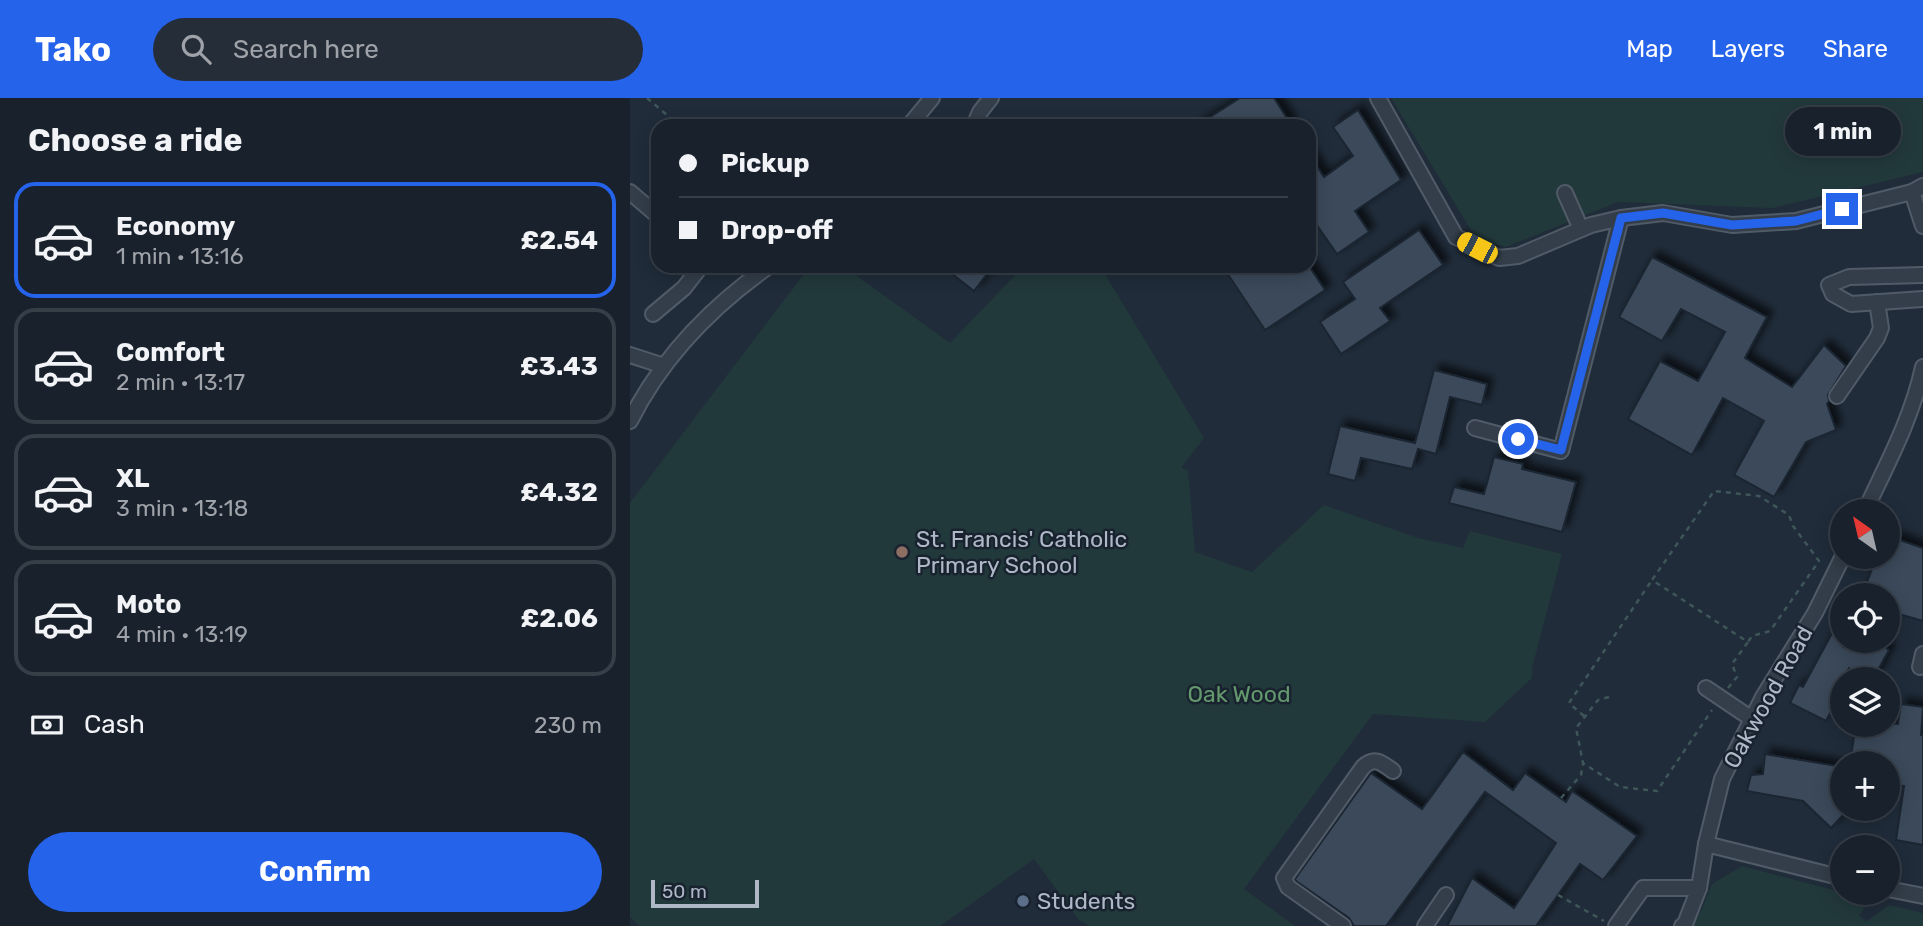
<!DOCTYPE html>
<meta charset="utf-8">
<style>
:root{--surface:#18212c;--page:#252e38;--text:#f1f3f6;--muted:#9fa3a9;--line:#363e48;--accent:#2563eb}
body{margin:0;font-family:Rubik,sans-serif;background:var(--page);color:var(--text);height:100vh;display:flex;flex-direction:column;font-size:26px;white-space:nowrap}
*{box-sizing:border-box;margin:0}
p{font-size:23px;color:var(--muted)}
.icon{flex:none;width:38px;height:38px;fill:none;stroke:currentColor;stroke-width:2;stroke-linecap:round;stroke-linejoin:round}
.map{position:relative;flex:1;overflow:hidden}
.details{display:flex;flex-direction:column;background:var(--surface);width:630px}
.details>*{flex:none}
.banner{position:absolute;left:21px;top:21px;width:665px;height:154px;border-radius:21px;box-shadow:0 4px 18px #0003,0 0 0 2px var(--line);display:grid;align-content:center;height:154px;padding:0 28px;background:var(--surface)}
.needle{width:46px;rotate:326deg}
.tools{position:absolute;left:1200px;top:401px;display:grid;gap:14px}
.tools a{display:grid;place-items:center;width:70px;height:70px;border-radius:50%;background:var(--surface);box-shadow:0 4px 18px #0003,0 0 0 2px var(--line);font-size:35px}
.scale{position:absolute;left:21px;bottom:18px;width:108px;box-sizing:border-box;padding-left:7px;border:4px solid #aeb8c7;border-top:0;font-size:19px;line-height:24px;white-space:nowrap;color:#aeb8c7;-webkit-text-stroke:5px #19232f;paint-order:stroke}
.end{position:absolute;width:32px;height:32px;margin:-16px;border:9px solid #2563eb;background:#fff;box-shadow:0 0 0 4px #fff}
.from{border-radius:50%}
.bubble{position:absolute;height:49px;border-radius:24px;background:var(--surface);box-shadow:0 4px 18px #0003,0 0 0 2px var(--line);font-size:23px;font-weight:700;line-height:49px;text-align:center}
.car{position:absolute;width:21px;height:42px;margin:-21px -10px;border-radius:9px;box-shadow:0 0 5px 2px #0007;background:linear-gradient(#f5c518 24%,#345 0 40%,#f5c518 0 76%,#345 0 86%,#f5c518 0)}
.banner b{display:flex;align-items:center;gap:24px;height:66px;font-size:26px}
.banner b+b{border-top:2px solid var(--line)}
.banner i{width:18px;height:18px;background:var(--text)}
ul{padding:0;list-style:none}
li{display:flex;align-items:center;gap:21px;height:116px;margin:0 14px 10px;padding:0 14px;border:4px solid var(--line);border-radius:21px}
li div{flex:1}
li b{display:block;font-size:26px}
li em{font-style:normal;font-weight:700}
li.current{border-color:var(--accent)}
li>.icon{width:63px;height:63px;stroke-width:1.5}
h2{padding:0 28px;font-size:32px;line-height:84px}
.pay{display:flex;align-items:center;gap:18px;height:77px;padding:0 28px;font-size:26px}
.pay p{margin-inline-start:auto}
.primary-button{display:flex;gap:14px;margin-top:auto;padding:14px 28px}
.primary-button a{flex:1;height:80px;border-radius:42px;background:var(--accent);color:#fff;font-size:28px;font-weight:700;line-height:80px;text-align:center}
header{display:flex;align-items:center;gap:42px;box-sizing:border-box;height:98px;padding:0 35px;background:var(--accent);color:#fff}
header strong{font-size:33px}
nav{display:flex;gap:38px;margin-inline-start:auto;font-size:24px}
.search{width:490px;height:63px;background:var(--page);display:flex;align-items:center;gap:18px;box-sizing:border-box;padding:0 24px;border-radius:38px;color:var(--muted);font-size:26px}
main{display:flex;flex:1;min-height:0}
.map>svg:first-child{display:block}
.green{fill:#22393b}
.building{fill:#3b4a5a;stroke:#1b2531;stroke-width:2;filter:url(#shadow)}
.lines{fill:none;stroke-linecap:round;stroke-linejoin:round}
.minor-casing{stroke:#515b68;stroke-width:18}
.path{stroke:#3f5659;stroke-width:2.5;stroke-dasharray:5 5;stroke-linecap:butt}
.minor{stroke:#333e4a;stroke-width:14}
.route{stroke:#2563eb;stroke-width:9}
.education-dot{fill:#8d6e63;stroke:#19232f;stroke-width:2.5}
.service-dot{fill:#5c6f8a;stroke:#19232f;stroke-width:2.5}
.labels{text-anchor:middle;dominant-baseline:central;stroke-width:5;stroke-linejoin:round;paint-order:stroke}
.poi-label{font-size:23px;fill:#aeb8c7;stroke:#19232f;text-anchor:start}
.park-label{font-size:23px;fill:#64996e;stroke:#19232f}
.street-label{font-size:23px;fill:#aeb8c7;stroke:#19232f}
</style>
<header>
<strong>Tako</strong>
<div class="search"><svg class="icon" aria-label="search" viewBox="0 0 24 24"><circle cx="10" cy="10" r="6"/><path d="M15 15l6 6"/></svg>Search here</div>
<nav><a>Map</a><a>Layers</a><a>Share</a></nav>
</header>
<main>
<section class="details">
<h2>Choose a ride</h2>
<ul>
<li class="current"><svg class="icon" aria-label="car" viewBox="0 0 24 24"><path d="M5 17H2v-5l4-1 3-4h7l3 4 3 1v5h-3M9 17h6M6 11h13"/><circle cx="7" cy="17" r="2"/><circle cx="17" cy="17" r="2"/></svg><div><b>Economy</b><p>1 min · 13:16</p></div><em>£2.54</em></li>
<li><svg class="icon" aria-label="car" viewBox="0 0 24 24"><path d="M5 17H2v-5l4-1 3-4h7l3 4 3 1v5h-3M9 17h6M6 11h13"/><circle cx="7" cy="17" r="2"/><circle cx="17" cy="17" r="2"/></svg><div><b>Comfort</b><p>2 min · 13:17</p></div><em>£3.43</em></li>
<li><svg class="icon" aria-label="car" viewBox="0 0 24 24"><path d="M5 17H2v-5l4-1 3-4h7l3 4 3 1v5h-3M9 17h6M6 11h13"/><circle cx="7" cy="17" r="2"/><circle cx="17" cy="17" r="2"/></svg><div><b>XL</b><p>3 min · 13:18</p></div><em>£4.32</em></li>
<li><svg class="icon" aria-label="car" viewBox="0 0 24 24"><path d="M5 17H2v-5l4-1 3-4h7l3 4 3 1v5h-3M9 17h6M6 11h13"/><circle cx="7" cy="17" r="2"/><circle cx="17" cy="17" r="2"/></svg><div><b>Moto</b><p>4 min · 13:19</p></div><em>£2.06</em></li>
</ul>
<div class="pay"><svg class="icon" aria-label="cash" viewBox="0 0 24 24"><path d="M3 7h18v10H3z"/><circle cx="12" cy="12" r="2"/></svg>Cash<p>230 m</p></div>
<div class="primary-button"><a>Confirm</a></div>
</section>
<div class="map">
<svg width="1293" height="828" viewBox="0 0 1293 828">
<defs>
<filter id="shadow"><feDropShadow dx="6" dy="-6" stdDeviation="3.5" flood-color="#0009"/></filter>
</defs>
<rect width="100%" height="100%" fill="#202c3a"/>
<g class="green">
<polygon points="761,0 1293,0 1293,74 1143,110 988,104 876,149 847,142"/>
<polygon points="180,168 213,168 320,245 394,168 470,168 574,340 551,370 558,372 565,454 622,474 694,407 788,440 833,450 840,433 932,456 902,570 902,580 855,624 743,616 614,791 665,828 460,828 449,822 404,761 310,828 10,828 0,819 0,405"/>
<polygon points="1112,768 1230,799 1235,805 1233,813 1229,817 1236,824 1259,807 1293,815 1293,828 1062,828 1072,811 1082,786"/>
</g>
<g class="building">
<polygon points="610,0 644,0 662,28 566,28"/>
<polygon points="728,12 771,82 725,113 739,134 707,156 679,116 679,56 694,79 723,58 703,29"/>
<polygon points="789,132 813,167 750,210 760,223 711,256 690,224 725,201 713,184"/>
<polygon points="1022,159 1137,219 1115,260 1162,289 1194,247 1216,268 1198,297 1199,303 1197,306 1206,332 1176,344 1144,399 1104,377 1134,323 1093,300 1062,357 998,321 1030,263 1068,283 1095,234 1051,211 1032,243 989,219"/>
<polygon points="312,168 363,168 344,193"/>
<polygon points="608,168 679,168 695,192 635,232 597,175"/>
<polygon points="804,272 857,286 852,307 820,299 806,356 788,351 782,371 731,360 725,383 698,376 710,328 785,345"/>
<polygon points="864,359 893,366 892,371 946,384 932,434 819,405 824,389 854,396"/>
<polygon points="1258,438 1293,450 1293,523 1258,513 1258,497 1232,497 1247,458 1258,458"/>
<polygon points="1213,515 1213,550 1216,542 1242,542 1259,552 1243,581 1239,581 1219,570 1201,604 1205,606 1196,623 1160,605 1169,587 1173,589"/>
<polygon points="1271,606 1293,609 1291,637 1293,637 1293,747 1266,742 1274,688 1258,685 1258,665 1220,665 1226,626 1268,626"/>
<polygon points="833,654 883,692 895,675 936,704 942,693 1007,738 973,782 950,766 906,828 817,828 842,780 884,810 926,745 855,694 756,828 724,828 719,820 666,783 665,781 741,675 792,711"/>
<polygon points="1135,656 1213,669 1210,685 1213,687 1210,713 1213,717 1201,730 1173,703 1117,693 1121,677 1133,676"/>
</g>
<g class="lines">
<defs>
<g id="minor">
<polyline points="748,0 826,139 869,160 888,158 961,127 991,120 1033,115 1102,127 1166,123 1282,94 1293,88"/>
<polyline points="279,28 302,0"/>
<polyline points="344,28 350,14 361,0"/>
<polyline points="0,94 28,118"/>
<polyline points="1282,94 1293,128"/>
<polyline points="935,95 951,131"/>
<polyline points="1293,177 1219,179 1199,187 1203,196 1221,206 1293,201"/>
<polyline points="23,216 54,190 71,168"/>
<polyline points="0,257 34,268"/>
<polyline points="1207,298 1247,240 1251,230 1247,204"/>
<path d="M0,323C32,259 81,209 139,168"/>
<polyline points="845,330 931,353 991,120"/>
<path d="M1235,413C1257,366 1282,320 1293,269"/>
<polyline points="1290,569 1293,556"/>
<polyline points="1076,590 1122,621"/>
<polyline points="1076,746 1213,780"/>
<polyline points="1258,791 1293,798"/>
<path d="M713,828L658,789L654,780L733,669C745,658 752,665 763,673"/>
<polyline points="795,828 816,797"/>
<polyline points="986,828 1013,790 1069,790"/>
<polyline points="1052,828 1055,826 1069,790 1076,746 1092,681 1133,599 1185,515 1213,458"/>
</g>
</defs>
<use href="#minor" class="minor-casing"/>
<g class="path">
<polyline points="17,0 50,28"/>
<polyline points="1098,590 1107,579 1102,566 1118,544 1022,482 1084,393 1129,398 1159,417 1163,428 1189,463 1140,533 1122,538 1118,544"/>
<polyline points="979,599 968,602 946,630 953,665 990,689 1027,693 1082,612"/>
<polyline points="954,618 939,605 1022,482"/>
<polyline points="931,700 951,677 953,666"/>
<polyline points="928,797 974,823"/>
</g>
<use href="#minor" class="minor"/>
</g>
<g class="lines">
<polyline class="route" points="888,341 931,352 991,120 1033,115 1102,127 1166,123 1212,111"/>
</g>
<circle class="education-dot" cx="272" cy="454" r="7"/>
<circle class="service-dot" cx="393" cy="803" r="7"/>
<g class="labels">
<g class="poi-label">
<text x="286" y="441">St. Francis' Catholic<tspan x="286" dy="26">Primary School</tspan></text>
<text x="407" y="803">Students</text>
</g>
<g class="park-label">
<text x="609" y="596">Oak Wood</text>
</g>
<g class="street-label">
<text transform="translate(1138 599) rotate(-61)">Oakwood Road</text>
</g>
</g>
</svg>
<div class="tools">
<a><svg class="needle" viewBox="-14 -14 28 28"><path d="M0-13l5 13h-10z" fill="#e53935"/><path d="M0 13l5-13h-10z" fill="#9fa3a9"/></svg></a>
<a><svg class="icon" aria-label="locate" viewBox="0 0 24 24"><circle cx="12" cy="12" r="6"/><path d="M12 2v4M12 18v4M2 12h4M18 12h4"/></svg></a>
<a><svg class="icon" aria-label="layers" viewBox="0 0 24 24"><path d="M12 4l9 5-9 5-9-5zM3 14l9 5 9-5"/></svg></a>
<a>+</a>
<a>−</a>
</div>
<div class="scale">50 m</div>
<i class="end from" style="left:888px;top:341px"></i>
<i class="end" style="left:1212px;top:111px"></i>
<div class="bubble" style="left:1155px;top:9px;width:116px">1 min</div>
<i class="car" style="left:847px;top:150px;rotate:297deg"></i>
<div class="banner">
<b><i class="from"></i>Pickup</b>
<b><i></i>Drop-off</b>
</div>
</div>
</main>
